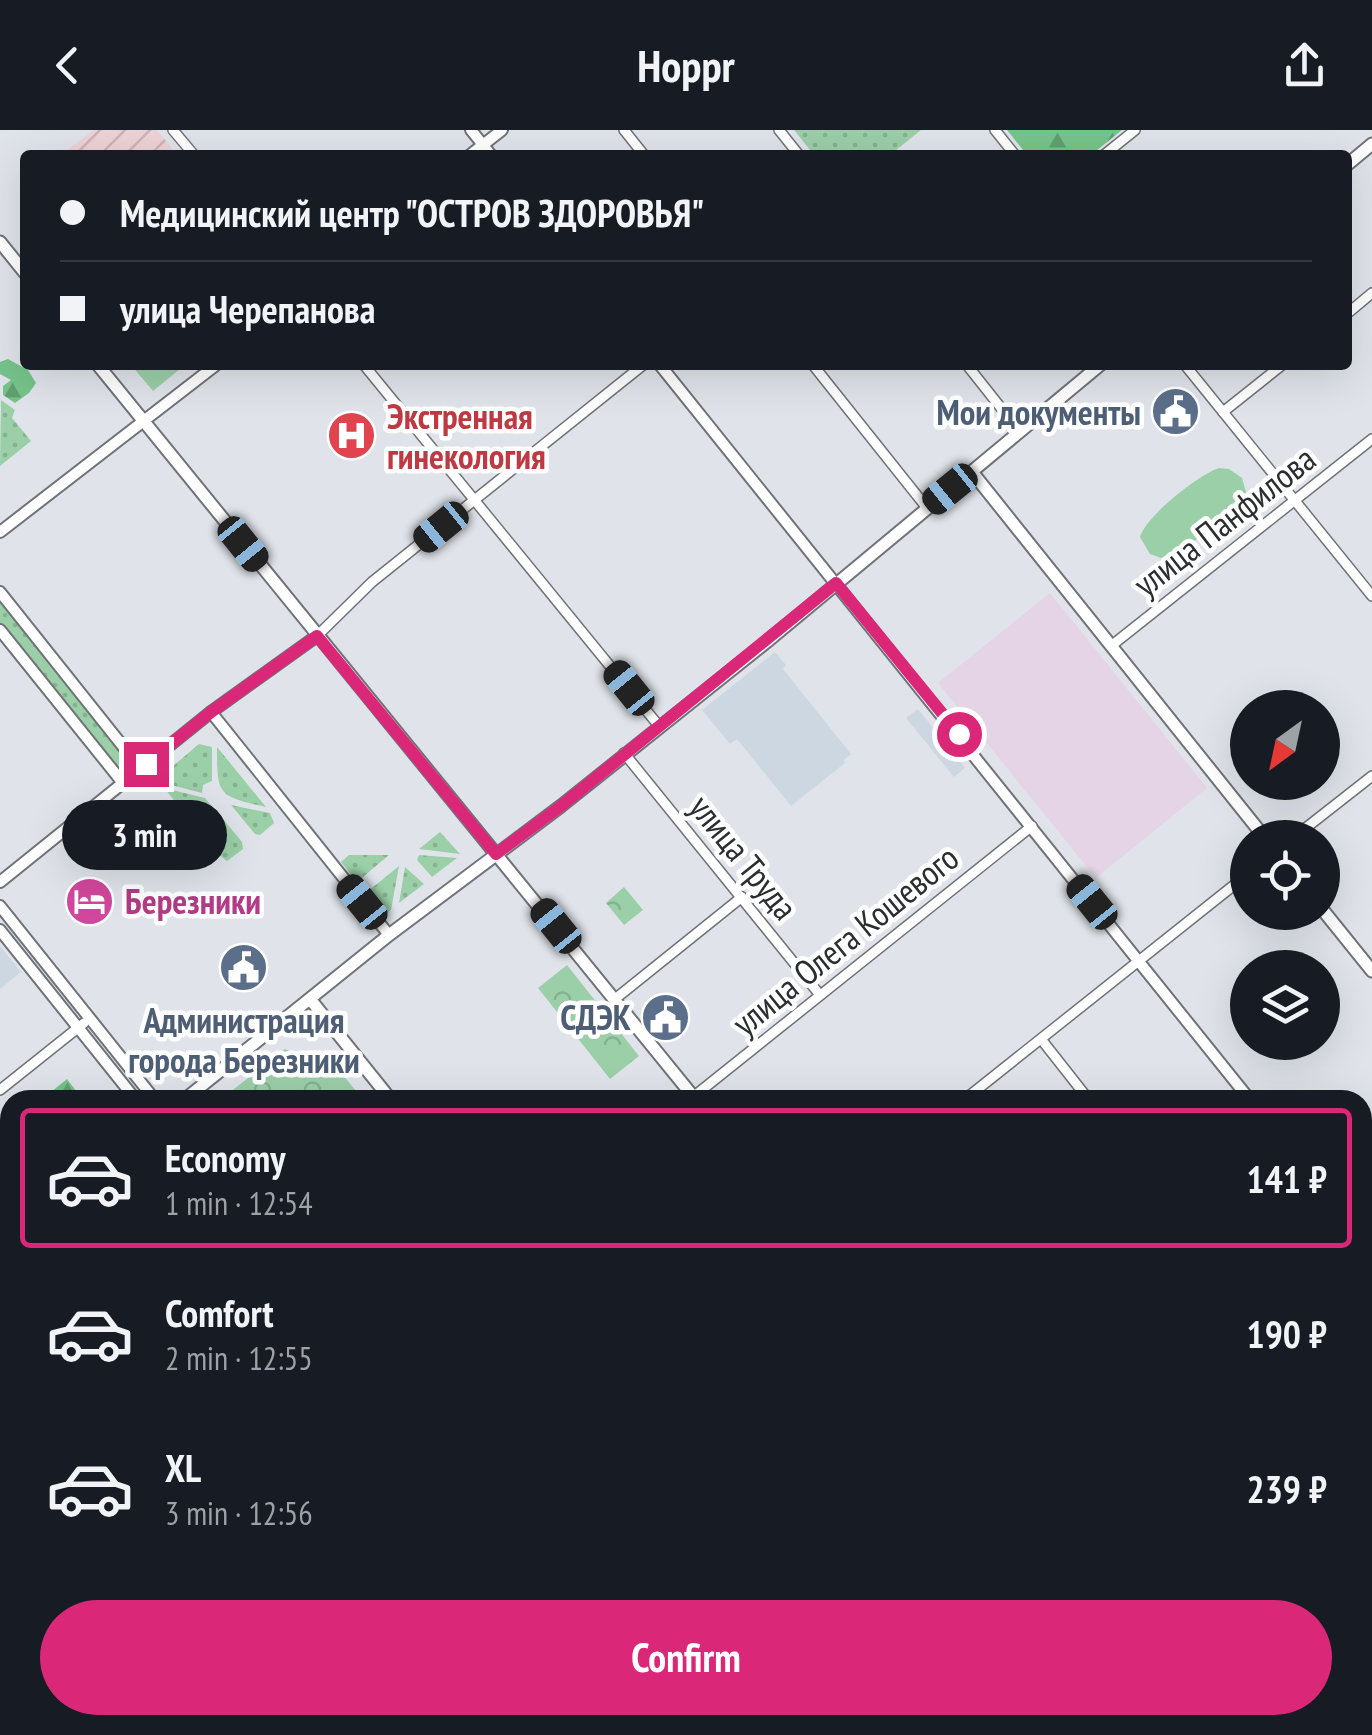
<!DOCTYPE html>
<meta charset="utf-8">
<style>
:root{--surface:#171b24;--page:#242831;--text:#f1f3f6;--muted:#9ea1a6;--line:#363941;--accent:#db2777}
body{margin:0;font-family:"PT Sans Narrow",sans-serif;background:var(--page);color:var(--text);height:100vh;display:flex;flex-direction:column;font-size:38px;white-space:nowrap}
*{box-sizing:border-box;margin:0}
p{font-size:32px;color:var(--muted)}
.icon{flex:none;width:55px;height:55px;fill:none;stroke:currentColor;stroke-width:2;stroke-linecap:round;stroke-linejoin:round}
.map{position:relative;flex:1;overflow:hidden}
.panel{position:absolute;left:0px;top:960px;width:1372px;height:645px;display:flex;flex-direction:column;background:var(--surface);border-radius:30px 30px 0 0;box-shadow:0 10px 40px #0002}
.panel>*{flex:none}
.guide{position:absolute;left:20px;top:20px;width:1332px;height:220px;border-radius:10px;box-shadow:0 10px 40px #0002;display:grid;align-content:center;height:220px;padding:0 40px;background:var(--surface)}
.needle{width:65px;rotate:213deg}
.tools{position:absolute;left:1230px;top:560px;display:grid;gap:20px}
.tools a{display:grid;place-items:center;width:110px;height:110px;border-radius:50%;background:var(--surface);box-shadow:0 10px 40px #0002;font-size:50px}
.end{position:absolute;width:45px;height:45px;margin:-22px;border:12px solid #db2777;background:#fff;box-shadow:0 0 0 5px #fff}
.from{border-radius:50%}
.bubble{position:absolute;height:70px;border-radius:35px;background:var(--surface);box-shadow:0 10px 40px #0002;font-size:32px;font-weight:600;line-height:70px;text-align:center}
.car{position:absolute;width:30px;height:60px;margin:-30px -15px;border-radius:12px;box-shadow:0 0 8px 2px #0007;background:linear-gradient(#222 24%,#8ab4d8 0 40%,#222 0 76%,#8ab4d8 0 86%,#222 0)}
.guide b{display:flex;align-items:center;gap:35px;height:95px;font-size:38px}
.guide b+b{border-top:2px solid var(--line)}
.guide i{width:25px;height:25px;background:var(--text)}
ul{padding:18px 0 0;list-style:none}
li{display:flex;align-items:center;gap:30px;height:140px;margin:0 20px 15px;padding:0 20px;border:5px solid transparent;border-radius:10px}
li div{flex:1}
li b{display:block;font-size:38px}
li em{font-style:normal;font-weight:600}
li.current{border-color:var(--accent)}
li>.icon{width:90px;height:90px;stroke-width:1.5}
.cta{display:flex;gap:20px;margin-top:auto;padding:20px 40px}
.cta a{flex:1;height:115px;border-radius:60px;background:var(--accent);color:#fff;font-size:40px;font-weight:600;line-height:115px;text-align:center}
header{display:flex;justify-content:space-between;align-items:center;height:130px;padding:0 40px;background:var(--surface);font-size:45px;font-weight:600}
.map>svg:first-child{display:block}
.commercial{fill:#e4d4e6}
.industrial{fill:url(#industrial-furrows)}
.built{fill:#cdd7e2}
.grass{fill:url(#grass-dots)}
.forest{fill:url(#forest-firs)}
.park{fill:url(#park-crowns)}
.pitch{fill:#9bcfa8}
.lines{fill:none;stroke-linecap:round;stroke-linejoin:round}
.minor-casing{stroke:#6f7378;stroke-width:12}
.tertiary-casing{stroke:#6f7378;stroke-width:14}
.secondary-casing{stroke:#6f7378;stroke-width:15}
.primary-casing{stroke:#6f7378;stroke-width:16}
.minor{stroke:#fff;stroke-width:9}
.tertiary{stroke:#fff;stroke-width:10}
.secondary{stroke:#fff;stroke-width:11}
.primary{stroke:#fff;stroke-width:12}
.route{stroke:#db2777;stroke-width:12}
.labels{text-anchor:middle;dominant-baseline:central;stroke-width:9;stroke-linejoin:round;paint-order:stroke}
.service-label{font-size:35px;font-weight:bold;fill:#4e5e75;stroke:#fff;text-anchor:end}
.health-label{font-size:35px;font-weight:bold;fill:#be3a42;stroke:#fff;text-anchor:start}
.street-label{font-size:35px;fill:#2b2d2f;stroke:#fff}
.hotel-label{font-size:35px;font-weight:bold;fill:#b23c85;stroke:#fff;text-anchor:start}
</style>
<header><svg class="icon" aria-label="back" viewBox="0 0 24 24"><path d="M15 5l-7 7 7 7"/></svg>Hoppr<svg class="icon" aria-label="share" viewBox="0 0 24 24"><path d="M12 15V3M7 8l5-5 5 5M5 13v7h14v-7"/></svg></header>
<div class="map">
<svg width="1372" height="1605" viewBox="0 0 1372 1605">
<defs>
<pattern id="industrial-furrows" width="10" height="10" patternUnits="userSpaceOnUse" patternTransform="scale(2.5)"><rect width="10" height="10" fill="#edd2d7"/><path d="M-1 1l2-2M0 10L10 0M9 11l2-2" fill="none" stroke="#cbb5b9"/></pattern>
<pattern id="grass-dots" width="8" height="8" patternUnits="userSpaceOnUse" patternTransform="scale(2.5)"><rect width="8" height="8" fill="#9bcfa8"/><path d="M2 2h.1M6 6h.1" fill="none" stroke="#86b291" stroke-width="1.8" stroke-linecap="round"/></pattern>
<pattern id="forest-firs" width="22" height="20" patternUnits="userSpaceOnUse" patternTransform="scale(2.5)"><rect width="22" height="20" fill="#76c48b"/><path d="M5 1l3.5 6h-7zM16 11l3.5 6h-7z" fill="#61a072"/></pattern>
<pattern id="park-crowns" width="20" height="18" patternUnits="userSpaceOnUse" patternTransform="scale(2.5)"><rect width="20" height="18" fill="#9bcfa8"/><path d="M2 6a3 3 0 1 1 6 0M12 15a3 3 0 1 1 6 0" fill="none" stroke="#86b291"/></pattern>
</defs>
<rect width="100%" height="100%" fill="#e0e4ea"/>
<polygon class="commercial" points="1050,463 1207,658 1096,748 938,553"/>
<polygon class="industrial" points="94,0 157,0 177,25 60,25"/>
<g class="built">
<polygon points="775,522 786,535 783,539 851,624 844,630 845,633 791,676 737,609 730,614 702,580"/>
<polygon points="918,579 965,638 954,647 906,588"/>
<polygon points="0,816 21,842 0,859"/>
<polygon points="1372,1170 1372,1525 1362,1525 1362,1177"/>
</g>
<g class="grass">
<polygon points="794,0 921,0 890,25 814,25"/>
<polygon points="1,270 15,280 12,288 31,311 0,336"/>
<polygon points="0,467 133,633 119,644 0,496"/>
<polygon points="199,614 212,617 212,651 203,655 202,663 163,653 166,642"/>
<path d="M217,617L266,677C218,666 217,666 217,617Z"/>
<polygon points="164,658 205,668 214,679 214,703 206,709"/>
<polygon points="231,675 270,683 274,693 260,705 255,704"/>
<polygon points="219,684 242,712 243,719 227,731 218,724"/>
<polygon points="440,702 460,724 419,719"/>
<polygon points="349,725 389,725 357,752 341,732"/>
<polygon points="419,725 457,728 432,747 417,730"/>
<polygon points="399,736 391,780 384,785 367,762"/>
<polygon points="405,737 424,754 399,773"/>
</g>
<g class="forest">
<polygon points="1007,0 1122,0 1091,25 1027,25"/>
<polygon points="8,229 28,240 36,253 29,263 15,273 3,265 3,256 11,250 0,244 0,232"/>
<polygon points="67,949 83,970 41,970"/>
</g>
<g class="park">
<polygon points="131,235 185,235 153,261"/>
<polygon points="624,757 643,780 624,795 606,773"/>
<polygon points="567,835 639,926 610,949 538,858"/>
<polygon points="285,919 305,928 325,922 363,970 220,970"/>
<polygon points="10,1137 10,1595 684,1595 671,1605 0,1605 0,1144"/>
</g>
<path class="pitch" d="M1219,338L1229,339L1242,348L1246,362L1242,371L1177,426L1167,430L1150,424L1140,407C1146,386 1198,345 1219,338Z"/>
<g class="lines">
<defs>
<g id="minor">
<polyline points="173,0 194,25"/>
<polyline points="624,0 644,25"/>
<polyline points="779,0 799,25"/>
<polyline points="995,0 1015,25"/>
<polyline points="1104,25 1135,0"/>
<polyline points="1348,183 1372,163"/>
<polyline points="364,235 659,596"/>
<polyline points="813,235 927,378"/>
<polyline points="967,235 1020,302"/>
<polyline points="1185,235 1372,466"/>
<polyline points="1223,282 1282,235"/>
<polyline points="317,506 372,452 643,235"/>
<polyline points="1111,516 1372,309"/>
<polyline points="624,623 820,865"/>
<polyline points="1293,708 1372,646"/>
<polyline points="615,869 742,767"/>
<polyline points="1041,909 1089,970"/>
<polyline points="0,960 84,893"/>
<polyline points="693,967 1032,696"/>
<polyline points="964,970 1248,744"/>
</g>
<g id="tertiary">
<polyline points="471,0 491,25"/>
<polyline points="470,25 502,0"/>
<polyline points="660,235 1250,970"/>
<polyline points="0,402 216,235"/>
<polyline points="0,462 141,639"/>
<polyline points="0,500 123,653"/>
<polyline points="211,582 389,805"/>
<polyline points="0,752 211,582 317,506"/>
<polyline points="0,776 155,970"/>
<polyline points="0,800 136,970"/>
<polyline points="1200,1595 1208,1605"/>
</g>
<g id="secondary">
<polyline points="1348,34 1372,14"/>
<polyline points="0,112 25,143"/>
<polyline points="98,235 696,970"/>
<polyline points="972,342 1265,708"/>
<polyline points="1322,779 1372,841"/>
<polyline points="310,869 391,970"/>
<polyline points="184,970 389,805 561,676 769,510 1100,235"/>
<polyline points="1362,1076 1372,1068"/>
<polyline points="1362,1095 1372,1088"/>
<polyline points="0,1118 10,1110"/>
<polyline points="1362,1547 1372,1547"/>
<polyline points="1362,1560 1372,1561"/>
</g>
<g id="primary">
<polyline points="793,1595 801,1605"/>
<polyline points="809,1595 817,1605"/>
<polyline points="706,1605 718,1595"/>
</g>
</defs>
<use href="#minor" class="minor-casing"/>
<use href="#tertiary" class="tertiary-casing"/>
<use href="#secondary" class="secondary-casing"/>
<use href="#primary" class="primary-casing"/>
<use href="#minor" class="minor"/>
<use href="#tertiary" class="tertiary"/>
<use href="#secondary" class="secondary"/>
<use href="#primary" class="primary"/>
</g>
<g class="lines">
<polyline class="route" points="146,634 211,582 317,506 496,724 561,676 836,453 959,604"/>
</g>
<defs>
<symbol id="civic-disc" viewBox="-11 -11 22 22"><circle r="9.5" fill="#5c6f8a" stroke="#fff"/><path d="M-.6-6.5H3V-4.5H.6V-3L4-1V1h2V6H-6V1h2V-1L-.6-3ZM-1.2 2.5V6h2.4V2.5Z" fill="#fff"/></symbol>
<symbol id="hospital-disc" viewBox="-11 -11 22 22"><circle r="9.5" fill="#e0444e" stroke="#fff"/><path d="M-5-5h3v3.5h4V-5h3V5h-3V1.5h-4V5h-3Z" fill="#fff"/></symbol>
<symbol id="hotel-disc" viewBox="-11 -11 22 22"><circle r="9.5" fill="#d1479c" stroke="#fff"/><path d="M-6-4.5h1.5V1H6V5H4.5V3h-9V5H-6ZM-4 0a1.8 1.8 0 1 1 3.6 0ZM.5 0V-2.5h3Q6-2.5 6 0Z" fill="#fff"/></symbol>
</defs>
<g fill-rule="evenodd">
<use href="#civic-disc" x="1148" y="254" width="55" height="55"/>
<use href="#hospital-disc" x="324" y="278" width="55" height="55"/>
<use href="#hotel-disc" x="62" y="744" width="55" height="55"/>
<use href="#civic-disc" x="216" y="810" width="55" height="55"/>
<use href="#civic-disc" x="638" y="860" width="55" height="55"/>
</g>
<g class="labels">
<g class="service-label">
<text x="1141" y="282">Мои документы</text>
<text x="631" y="887">СДЭК</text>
<text x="244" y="890" text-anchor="middle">Администрация<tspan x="244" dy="40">города Березники</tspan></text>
</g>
<g class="health-label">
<text x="387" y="286">Экстренная<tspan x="387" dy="40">гинекология</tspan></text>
</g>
<g class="street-label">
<text transform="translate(1224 391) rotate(-38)">улица Панфилова</text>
<text transform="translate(744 727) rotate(51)">улица Труда</text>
<text transform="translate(845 810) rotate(-39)">улица Олега Кошевого</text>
</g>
<g class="hotel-label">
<text x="125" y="771">Березники</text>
</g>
</g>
</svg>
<div class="tools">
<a><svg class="needle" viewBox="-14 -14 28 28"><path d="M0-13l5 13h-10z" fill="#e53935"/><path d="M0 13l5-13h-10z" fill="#9ea1a6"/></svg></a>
<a><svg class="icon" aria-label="locate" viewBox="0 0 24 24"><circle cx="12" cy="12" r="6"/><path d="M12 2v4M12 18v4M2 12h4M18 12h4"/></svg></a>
<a><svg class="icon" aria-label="layers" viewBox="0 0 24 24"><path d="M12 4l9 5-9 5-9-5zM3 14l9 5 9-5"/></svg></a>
</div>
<i class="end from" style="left:959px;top:604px"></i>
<i class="end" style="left:146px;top:634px"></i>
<div class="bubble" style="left:62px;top:670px;width:165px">3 min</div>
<i class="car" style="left:950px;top:359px;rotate:231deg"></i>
<i class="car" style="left:441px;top:397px;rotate:231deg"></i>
<i class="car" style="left:243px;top:414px;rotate:141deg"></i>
<i class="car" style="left:629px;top:558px;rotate:321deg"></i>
<i class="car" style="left:362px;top:772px;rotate:321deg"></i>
<i class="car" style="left:1092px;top:772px;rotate:321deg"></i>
<i class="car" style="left:556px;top:796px;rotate:321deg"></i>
<div class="guide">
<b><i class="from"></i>Медицинский центр &quot;ОСТРОВ ЗДОРОВЬЯ&quot;</b>
<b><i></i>улица Черепанова</b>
</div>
<section class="panel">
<ul>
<li class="current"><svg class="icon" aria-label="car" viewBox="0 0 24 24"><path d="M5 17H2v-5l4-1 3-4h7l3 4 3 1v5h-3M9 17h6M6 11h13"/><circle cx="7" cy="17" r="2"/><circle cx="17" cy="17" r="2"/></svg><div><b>Economy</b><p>1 min · 12:54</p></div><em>141 ₽</em></li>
<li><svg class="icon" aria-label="car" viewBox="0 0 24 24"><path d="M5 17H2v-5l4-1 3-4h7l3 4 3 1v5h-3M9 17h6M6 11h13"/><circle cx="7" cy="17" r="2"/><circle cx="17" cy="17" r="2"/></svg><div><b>Comfort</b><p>2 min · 12:55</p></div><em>190 ₽</em></li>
<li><svg class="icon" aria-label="car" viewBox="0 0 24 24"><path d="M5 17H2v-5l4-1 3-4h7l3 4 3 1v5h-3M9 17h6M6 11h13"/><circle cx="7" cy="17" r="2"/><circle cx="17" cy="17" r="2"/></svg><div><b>XL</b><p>3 min · 12:56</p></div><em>239 ₽</em></li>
</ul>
<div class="cta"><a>Confirm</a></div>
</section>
</div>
